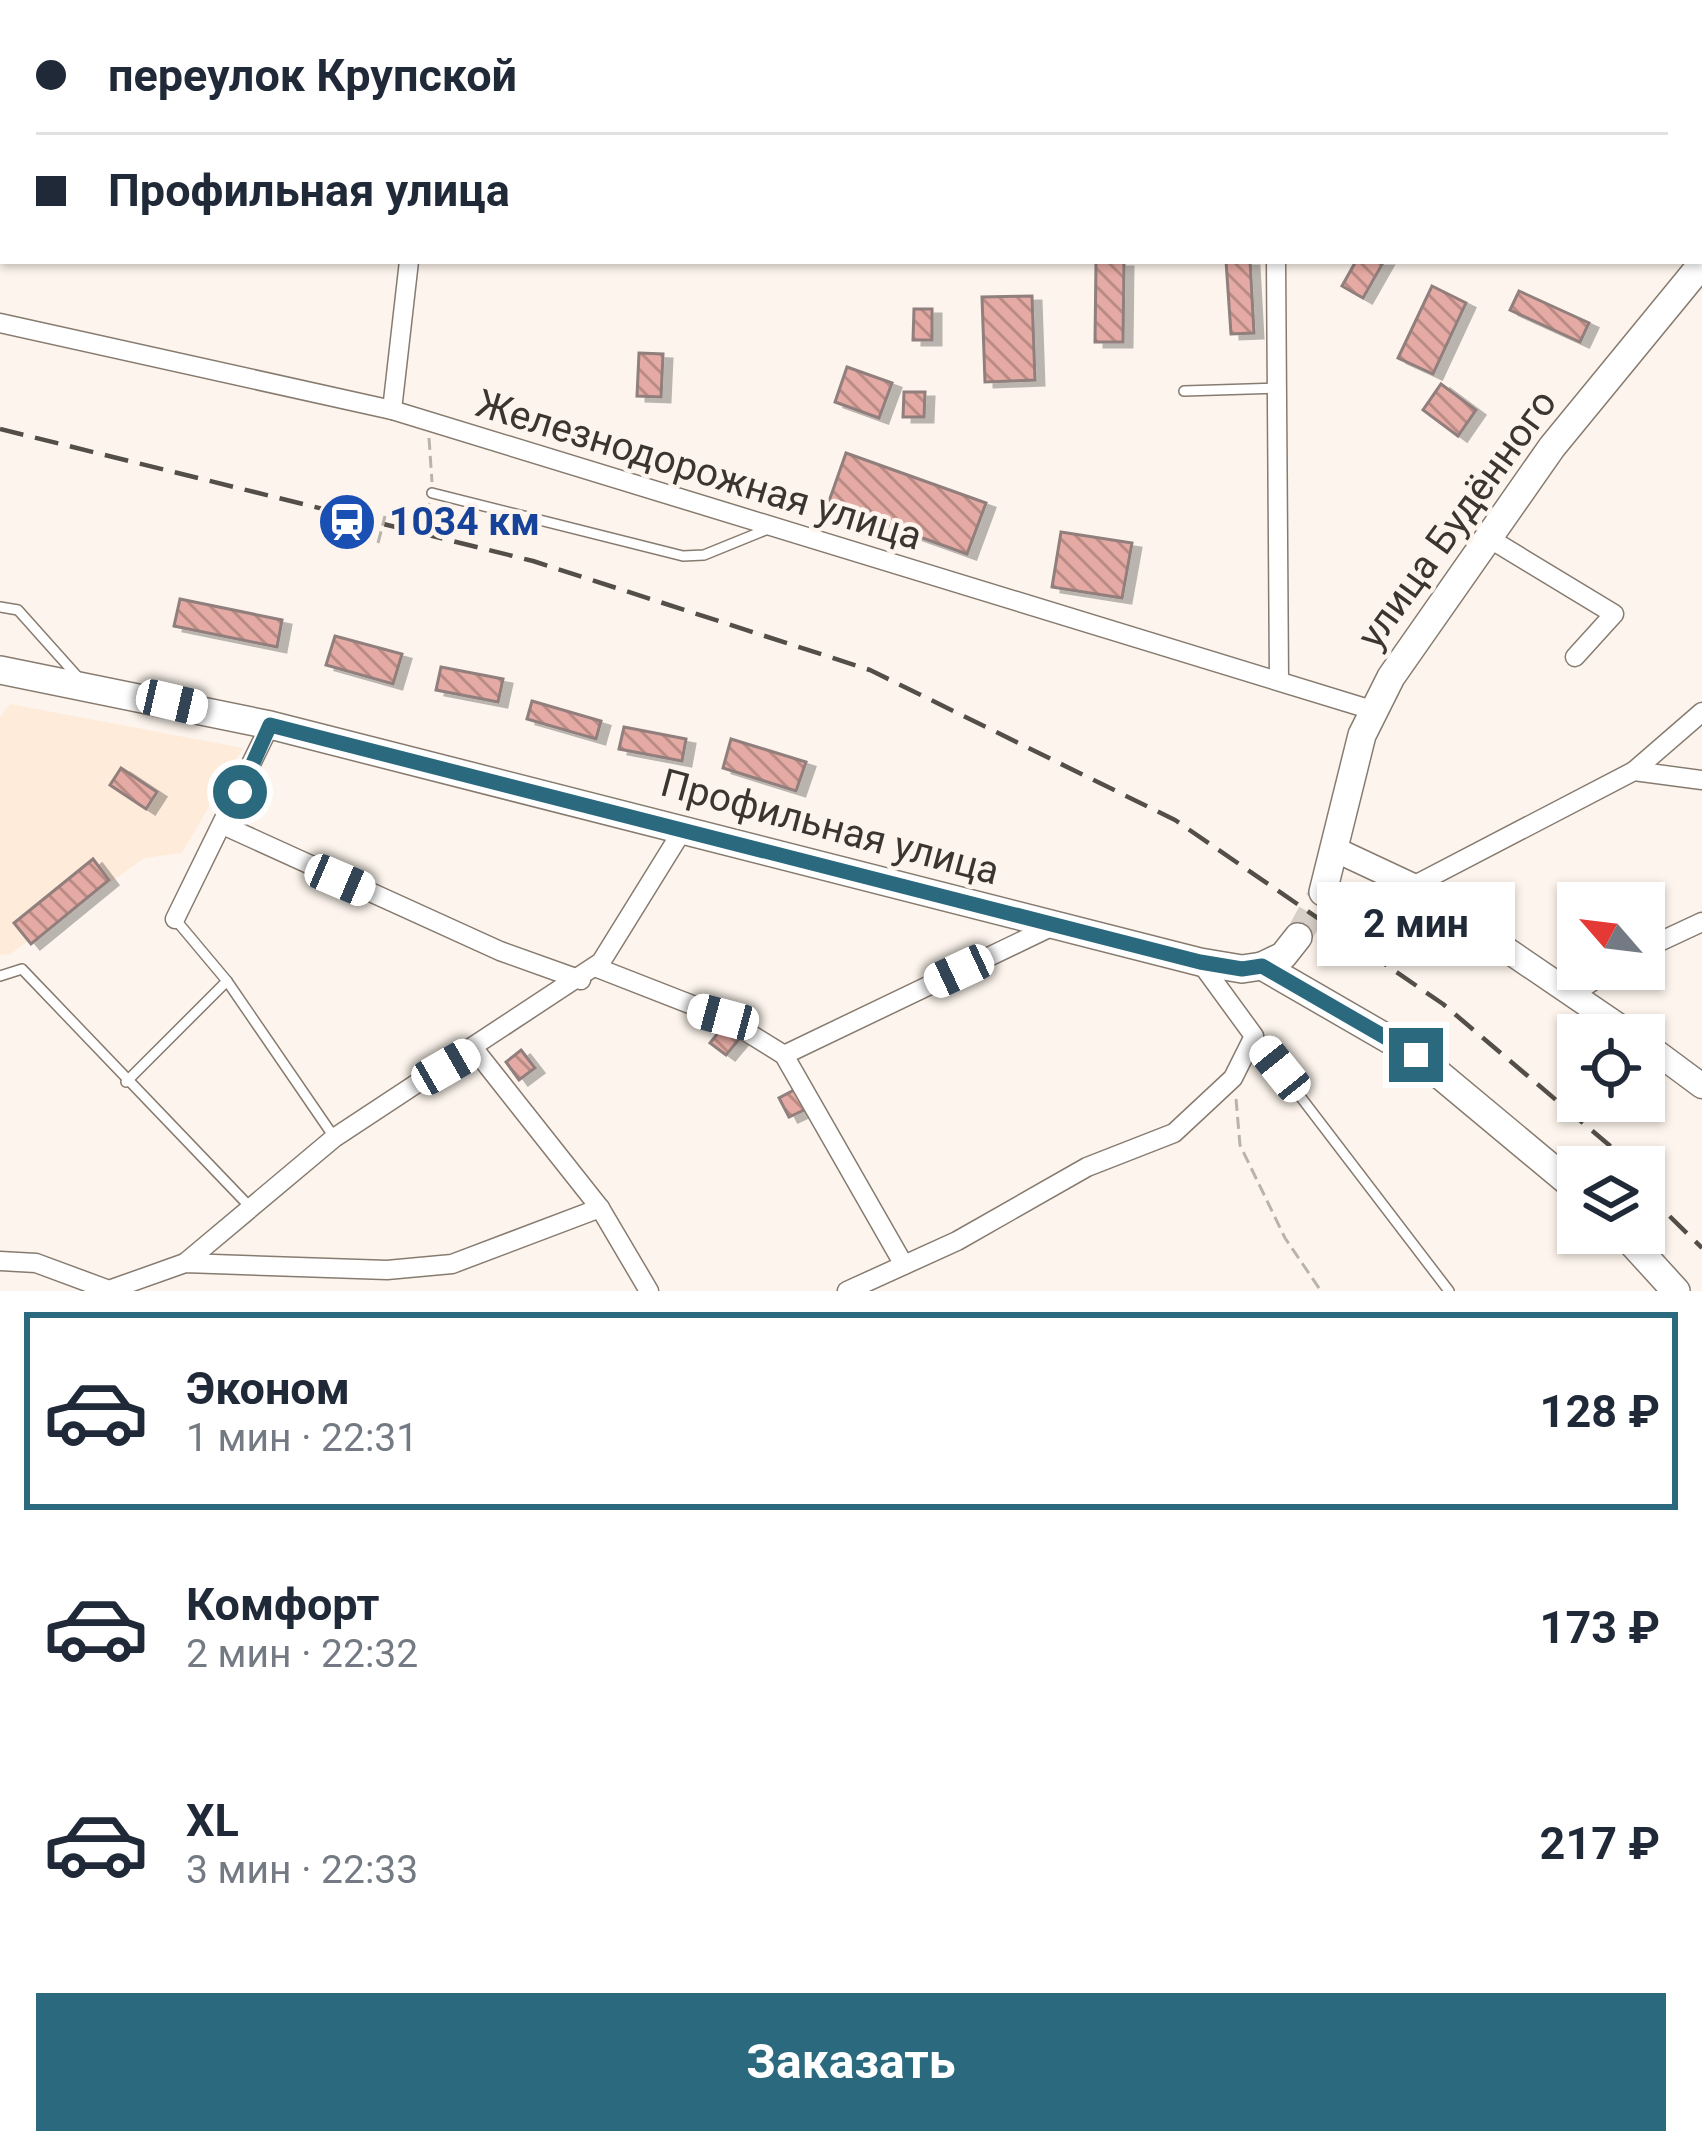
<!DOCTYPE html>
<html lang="ru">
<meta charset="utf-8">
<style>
:root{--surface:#fff;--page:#f2f2f3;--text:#1f2937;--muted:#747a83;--line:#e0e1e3;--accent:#2b697f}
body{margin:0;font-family:Roboto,sans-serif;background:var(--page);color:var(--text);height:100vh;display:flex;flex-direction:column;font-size:45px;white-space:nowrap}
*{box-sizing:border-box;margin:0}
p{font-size:39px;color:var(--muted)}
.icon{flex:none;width:66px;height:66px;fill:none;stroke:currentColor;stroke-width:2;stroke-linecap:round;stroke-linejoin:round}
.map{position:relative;height:1291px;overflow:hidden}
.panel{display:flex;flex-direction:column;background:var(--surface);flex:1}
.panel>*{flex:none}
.hud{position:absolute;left:0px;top:0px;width:1704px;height:264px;box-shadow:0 3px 9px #0004;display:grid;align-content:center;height:264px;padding:0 36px;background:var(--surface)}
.needle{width:78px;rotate:298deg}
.tools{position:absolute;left:1557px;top:882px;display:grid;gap:24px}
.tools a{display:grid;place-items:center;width:108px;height:108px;border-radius:0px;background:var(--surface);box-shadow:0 3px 9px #0004;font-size:60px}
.end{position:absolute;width:54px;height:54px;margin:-27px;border:15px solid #2b697f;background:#fff;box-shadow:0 0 0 6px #fff}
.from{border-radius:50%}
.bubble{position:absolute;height:84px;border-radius:0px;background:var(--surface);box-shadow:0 3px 9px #0004;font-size:39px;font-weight:700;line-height:84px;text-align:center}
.car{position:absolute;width:36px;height:72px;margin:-36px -18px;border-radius:15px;box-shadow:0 0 9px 3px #0007;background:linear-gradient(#fff 24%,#345 0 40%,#fff 0 76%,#345 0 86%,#fff 0)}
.hud b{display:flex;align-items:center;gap:42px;height:114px;font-size:45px}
.hud b+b{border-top:3px solid var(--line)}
.hud i{width:30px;height:30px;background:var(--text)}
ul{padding:21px 0 0;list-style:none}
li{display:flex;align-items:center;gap:36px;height:198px;margin:0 24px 18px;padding:0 12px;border:6px solid transparent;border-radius:0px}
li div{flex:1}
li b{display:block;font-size:45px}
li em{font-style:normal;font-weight:700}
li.selected{border-color:var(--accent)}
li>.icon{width:108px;height:108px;stroke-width:1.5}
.primary-button{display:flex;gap:24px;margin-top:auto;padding:24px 36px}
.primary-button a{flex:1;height:138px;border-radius:0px;background:var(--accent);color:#fff;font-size:48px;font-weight:700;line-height:138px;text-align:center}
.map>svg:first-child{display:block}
.built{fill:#feebd9}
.building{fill:url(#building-back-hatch);stroke:#917f7d;stroke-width:3;filter:url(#shadow)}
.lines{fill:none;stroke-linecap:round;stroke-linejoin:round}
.secondary-tunnel{stroke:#d6cfc7;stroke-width:27;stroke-dasharray:27 14;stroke-linecap:butt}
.service-casing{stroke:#877b70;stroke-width:12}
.minor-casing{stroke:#877b70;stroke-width:21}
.tertiary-casing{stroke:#877b70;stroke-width:27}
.secondary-casing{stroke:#877b70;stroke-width:30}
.path{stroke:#bab3ac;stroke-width:3;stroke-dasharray:12 6;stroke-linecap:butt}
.service{stroke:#fff;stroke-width:9}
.minor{stroke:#fff;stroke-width:18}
.tertiary{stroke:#fff;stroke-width:24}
.secondary{stroke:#fff;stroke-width:27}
.rail{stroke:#534e48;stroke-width:4.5;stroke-dasharray:24 12;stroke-linecap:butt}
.route{stroke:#2b697f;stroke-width:15}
.labels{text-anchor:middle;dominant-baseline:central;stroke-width:9;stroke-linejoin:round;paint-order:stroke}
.street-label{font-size:39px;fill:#3a3530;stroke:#fdf5ed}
.transit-label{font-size:39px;font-weight:bold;fill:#164399;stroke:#fdf5ed;text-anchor:start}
</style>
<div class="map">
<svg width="1702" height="1291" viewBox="0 0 1702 1291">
<defs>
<pattern id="building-back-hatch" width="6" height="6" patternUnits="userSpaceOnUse" patternTransform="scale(3)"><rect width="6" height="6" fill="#e4aaa3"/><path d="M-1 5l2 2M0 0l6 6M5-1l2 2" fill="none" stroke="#ba8b85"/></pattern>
<filter id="shadow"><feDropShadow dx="9" dy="5" stdDeviation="0" flood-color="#0004"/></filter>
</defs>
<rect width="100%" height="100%" fill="#fdf5ed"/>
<polygon class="built" points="10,704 243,748 182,853 144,858 9,955 0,954 0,717"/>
<g class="building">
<polygon points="1226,261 1250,261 1254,333 1231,334"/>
<polygon points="1356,261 1384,261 1363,298 1342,286"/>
<polygon points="1096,262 1124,262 1123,342 1095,342"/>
<polygon points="1432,286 1466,303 1433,374 1398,358"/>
<polygon points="1519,291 1589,323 1580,342 1510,310"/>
<polygon points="1032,296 1035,380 985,382 982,297"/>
<polygon points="914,309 932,309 932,340 913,340"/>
<polygon points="639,353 663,354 661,397 637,396"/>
<polygon points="847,367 892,383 879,418 835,402"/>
<polygon points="1441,384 1476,410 1458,436 1423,410"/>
<polygon points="904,392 925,392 924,417 903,417"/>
<polygon points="846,453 986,503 967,554 828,504"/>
<polygon points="1061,532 1132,543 1122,598 1052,587"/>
<polygon points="180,599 282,620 277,647 174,626"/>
<polygon points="335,636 402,654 393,684 326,665"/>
<polygon points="441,667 503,679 498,702 436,690"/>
<polygon points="532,701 601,721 596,739 527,719"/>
<polygon points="624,727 686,739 682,761 619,749"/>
<polygon points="731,739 806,762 796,791 723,768"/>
<polygon points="121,768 157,792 146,809 110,785"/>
<polygon points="93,859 109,880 31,944 14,923"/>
<polygon points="725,1024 741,1037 726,1055 710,1043"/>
<polygon points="521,1050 535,1068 519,1080 506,1062"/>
<polygon points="796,1089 806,1109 789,1117 779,1098"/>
</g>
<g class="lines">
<polyline class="secondary-tunnel" points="1298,937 1323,892"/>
<defs>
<g id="service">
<polyline points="1323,3 1324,0"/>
<polyline points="1184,391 1277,388"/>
<polyline points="432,493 683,556 704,555 768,529"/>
<polyline points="0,607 18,610 77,676"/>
<polyline points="175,919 227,981 334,1137"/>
<polyline points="0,976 22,969 251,1208"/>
<polyline points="1254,1036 1449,1291"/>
<polyline points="126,1082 227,981"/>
</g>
<g id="minor">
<polyline points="306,0 307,3"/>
<polyline points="1586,0 1589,3"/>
<polyline points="1701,119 1702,120"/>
<polyline points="0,125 3,125"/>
<polyline points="1276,261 1279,681"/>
<polyline points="0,323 392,410 1372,710"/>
<polyline points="392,410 409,261"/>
<polyline points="1487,537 1614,614 1575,657"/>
<polyline points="1634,771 1702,712"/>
<polyline points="225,826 500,951 581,980"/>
<polyline points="1413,886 1634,771 1702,780"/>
<polyline points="175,919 270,725"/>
<polyline points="1644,949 1702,922"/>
<polyline points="595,967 723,1017 784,1055 904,1265"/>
<polyline points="1575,993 1611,969"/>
<polyline points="475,1050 600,1208 649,1291"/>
<polyline points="784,1055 1053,926"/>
<polyline points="0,1261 36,1263 109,1290 185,1263 387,1270 452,1264 600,1208"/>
<polyline points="185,1263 334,1138 601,962 684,828"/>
<polyline points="847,1291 957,1241 1087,1167 1174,1133 1233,1078 1254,1036 1200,962"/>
</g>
<g id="tertiary">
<polyline points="1334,849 1413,886 1632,1035"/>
<polyline points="1644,1043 1702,1086"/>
</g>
<g id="secondary">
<polyline points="0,670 270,725 1200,962 1242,969 1262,966 1416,1055 1578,1190"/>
<polyline points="1323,892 1362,735 1391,677 1552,447 1702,264"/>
<polyline points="1262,966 1283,956 1298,937"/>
<polyline points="1623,1233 1676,1291"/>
</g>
</defs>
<use href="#service" class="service-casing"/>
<use href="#minor" class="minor-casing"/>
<use href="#tertiary" class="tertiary-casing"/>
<use href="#secondary" class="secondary-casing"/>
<g class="path">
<polyline points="429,438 432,482"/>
<polyline points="424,525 429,503"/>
<polyline points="378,543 385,516"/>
<polyline points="1236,1099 1240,1145 1285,1238 1321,1291"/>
</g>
<use href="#service" class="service"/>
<use href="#minor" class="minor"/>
<use href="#tertiary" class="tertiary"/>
<use href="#secondary" class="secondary"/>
<g class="rail">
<polyline points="0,429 533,561 870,670 1175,820 1443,1004 1635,1167"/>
<polyline points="1644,1191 1702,1248"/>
</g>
</g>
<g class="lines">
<polyline class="route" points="240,792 270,725 1200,962 1242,969 1262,966 1416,1055"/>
</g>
<defs>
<symbol id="station-disc" viewBox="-11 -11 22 22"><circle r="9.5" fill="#1a4fb4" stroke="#fdf5ed"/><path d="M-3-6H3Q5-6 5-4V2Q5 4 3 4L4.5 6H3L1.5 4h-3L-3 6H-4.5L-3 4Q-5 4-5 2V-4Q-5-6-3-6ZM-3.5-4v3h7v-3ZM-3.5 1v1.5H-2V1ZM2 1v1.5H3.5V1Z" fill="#fff"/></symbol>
</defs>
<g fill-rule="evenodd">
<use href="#station-disc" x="314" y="489" width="66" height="66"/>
</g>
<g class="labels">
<g class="street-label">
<text transform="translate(699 470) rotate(17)">Железнодорожная улица</text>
<text transform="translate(1457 519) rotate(-54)">улица Будённого</text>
<text transform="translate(830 827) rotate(15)">Профильная улица</text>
</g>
<g class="transit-label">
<text x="389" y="522">1034 км</text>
</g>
</g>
</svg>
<div class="tools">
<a><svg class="needle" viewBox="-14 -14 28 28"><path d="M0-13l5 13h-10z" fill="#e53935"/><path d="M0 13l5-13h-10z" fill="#747a83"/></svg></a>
<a><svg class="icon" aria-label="locate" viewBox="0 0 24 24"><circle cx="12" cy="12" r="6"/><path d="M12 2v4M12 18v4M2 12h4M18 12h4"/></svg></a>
<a><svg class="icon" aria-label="layers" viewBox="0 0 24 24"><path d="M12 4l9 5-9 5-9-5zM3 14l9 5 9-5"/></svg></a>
</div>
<i class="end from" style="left:240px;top:792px"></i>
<i class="end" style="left:1416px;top:1055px"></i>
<div class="bubble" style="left:1317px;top:882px;width:198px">2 мин</div>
<i class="car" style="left:172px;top:702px;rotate:103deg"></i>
<i class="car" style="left:340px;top:880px;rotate:113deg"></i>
<i class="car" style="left:959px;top:971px;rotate:245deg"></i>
<i class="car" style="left:723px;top:1017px;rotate:285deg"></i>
<i class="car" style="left:446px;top:1067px;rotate:60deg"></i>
<i class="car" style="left:1280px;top:1069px;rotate:321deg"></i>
<div class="hud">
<b><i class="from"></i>переулок Крупской</b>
<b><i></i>Профильная улица</b>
</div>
</div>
<section class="panel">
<ul>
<li class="selected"><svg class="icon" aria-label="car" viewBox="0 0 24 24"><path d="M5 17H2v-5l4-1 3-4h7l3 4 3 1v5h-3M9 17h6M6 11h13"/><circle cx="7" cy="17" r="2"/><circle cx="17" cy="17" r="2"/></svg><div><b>Эконом</b><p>1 мин · 22:31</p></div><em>128 ₽</em></li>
<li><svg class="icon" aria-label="car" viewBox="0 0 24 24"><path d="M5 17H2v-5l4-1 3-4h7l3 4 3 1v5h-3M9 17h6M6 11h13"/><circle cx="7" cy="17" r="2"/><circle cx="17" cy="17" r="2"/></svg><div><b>Комфорт</b><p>2 мин · 22:32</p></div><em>173 ₽</em></li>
<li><svg class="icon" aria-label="car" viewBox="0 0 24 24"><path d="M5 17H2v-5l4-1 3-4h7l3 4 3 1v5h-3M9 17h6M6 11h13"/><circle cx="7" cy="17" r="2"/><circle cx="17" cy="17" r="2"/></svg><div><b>XL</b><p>3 мин · 22:33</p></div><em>217 ₽</em></li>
</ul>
<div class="primary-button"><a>Заказать</a></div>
</section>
